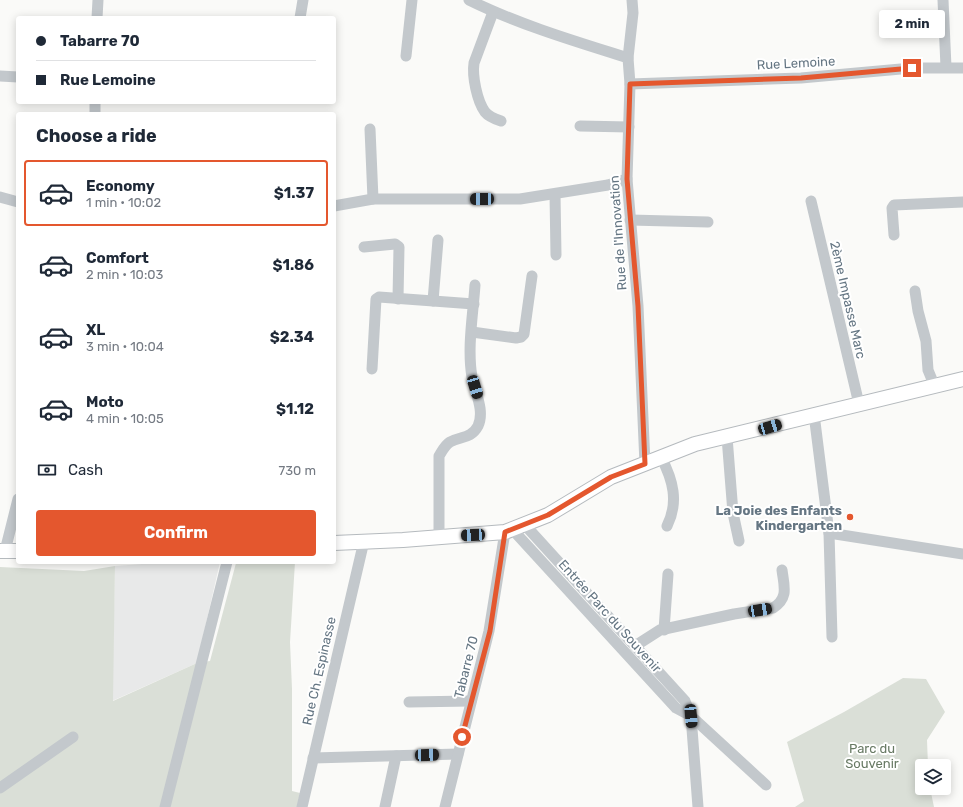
<!DOCTYPE html>
<meta charset="utf-8">
<style>
:root{--surface:#fff;--page:#f2f2f3;--text:#1f2937;--muted:#747a83;--line:#e0e1e3;--accent:#e4572e}
body{margin:0;font-family:Rubik,sans-serif;background:var(--page);color:var(--text);height:100vh;display:flex;flex-direction:column;font-size:15px;white-space:nowrap}
*{box-sizing:border-box;margin:0}
p{font-size:13px;color:var(--muted)}
.icon{flex:none;width:22px;height:22px;fill:none;stroke:currentColor;stroke-width:2;stroke-linecap:round;stroke-linejoin:round}
.map{position:relative;flex:1;overflow:hidden}
.drawer{position:absolute;left:16px;top:112px;width:320px;height:452px;display:flex;flex-direction:column;background:var(--surface);border-radius:4px;box-shadow:0 2px 10px #0003}
.drawer>*{flex:none}
.banner{position:absolute;left:16px;top:16px;width:320px;height:88px;border-radius:4px;box-shadow:0 2px 10px #0003;display:grid;align-content:center;height:88px;padding:0 20px;background:var(--surface)}
.fabs{position:absolute;left:915px;top:759px;display:grid;gap:8px}
.fabs a{display:grid;place-items:center;width:36px;height:36px;border-radius:4px;background:var(--surface);box-shadow:0 2px 10px #0003;font-size:20px}
.end{position:absolute;width:18px;height:18px;margin:-9px;border:5px solid #e4572e;background:#fff;box-shadow:0 0 0 2px #fff}
.from{border-radius:50%}
.bubble{position:absolute;height:28px;border-radius:4px;background:var(--surface);box-shadow:0 2px 10px #0003;font-size:13px;font-weight:700;line-height:28px;text-align:center}
.car{position:absolute;width:12px;height:24px;margin:-12px -6px;border-radius:5px;box-shadow:0 0 3px 1px #0007;background:linear-gradient(#222 24%,#8ab4d8 0 40%,#222 0 76%,#8ab4d8 0 86%,#222 0)}
.banner b{display:flex;align-items:center;gap:14px;height:38px;font-size:15px}
.banner b+b{border-top:1px solid var(--line)}
.banner i{width:10px;height:10px;background:var(--text)}
ul{padding:0;list-style:none}
li{display:flex;align-items:center;gap:12px;height:66px;margin:0 8px 6px;padding:0 12px;border:2px solid transparent;border-radius:4px}
li div{flex:1}
li b{display:block;font-size:15px}
li em{font-style:normal;font-weight:700}
li.active{border-color:var(--accent)}
li>.icon{width:36px;height:36px;stroke-width:1.5}
h2{padding:0 20px;font-size:18px;line-height:48px}
.pay{display:flex;align-items:center;gap:10px;height:44px;padding:0 20px;font-size:15px}
.pay p{margin-inline-start:auto}
.button{display:flex;gap:8px;margin-top:auto;padding:8px 20px}
.button a{flex:1;height:46px;border-radius:4px;background:var(--accent);color:#fff;font-size:16px;font-weight:700;line-height:46px;text-align:center}
.map>svg:first-child{display:block}
.built{fill:#e8e9e9}
.green{fill:#dadfd7}
.lines{fill:none;stroke-linecap:round;stroke-linejoin:round}
.major-casing{stroke:#b5babe;stroke-width:16}
.minor{stroke:#c3c8cc;stroke-width:11}
.major{stroke:#fff;stroke-width:14}
.route{stroke:#e4572e;stroke-width:5}
.poi-dot{fill:#e4572e;stroke:#fff;stroke-width:1.5}
.labels{text-anchor:middle;dominant-baseline:central;stroke-width:4;stroke-linejoin:round;paint-order:stroke}
.street-label{font-size:13px;fill:#657683;stroke:#fff}
.poi-label{font-size:13px;font-weight:bold;fill:#657683;stroke:#fff;text-anchor:end}
.park-label{font-size:13px;fill:#687a64;stroke:#fff}
</style>
<div class="map">
<svg width="963" height="807" viewBox="0 0 963 807">
<rect width="100%" height="100%" fill="#fafaf8"/>
<polygon class="built" points="169,562 220,562 197,663 112,701 115,566"/>
<g class="green">
<polygon points="295,562 290,642 292,689 292,791 300,793 297,807 0,807 0,567 84,571 115,566 113,701 197,663 210,661 236,563"/>
<polygon points="903,678 926,679 945,712 927,740 928,766 922,766 922,788 930,788 934,807 795,807 804,801 787,742 844,712"/>
</g>
<g class="lines">
<defs>
<g id="major">
<polyline points="334,543 403,540 505,532 548,515 611,477 695,444 963,379"/>
<polyline points="0,551 18,551"/>
</g>
</defs>
<use href="#major" class="major-casing"/>
<g class="minor">
<path d="M469,0C520,25 574,41 628,58"/>
<polyline points="632,0 633,13 628,58 630,84 627,179 638,306 645,464"/>
<polyline points="943,0 946,67"/>
<path d="M493,12L474,63C472,76 477,101 485,112C489,117 495,119 501,121"/>
<polyline points="97,18 98,0"/>
<polyline points="300,18 303,0"/>
<polyline points="406,56 412,0"/>
<polyline points="0,76 18,77"/>
<polyline points="630,84 801,78 912,68 963,68"/>
<polyline points="95,114 95,102"/>
<polyline points="580,126 629,127"/>
<polyline points="370,129 373,199"/>
<polyline points="555,194 556,255"/>
<polyline points="0,197 18,202"/>
<polyline points="811,201 859,404"/>
<polyline points="334,206 373,199 520,199 608,185 627,179"/>
<polyline points="630,220 708,222"/>
<polyline points="894,235 892,208 894,205 963,202"/>
<polyline points="364,247 395,244 399,247 398,299"/>
<polyline points="915,291 918,311 926,341 928,370 935,387"/>
<polyline points="433,301 438,240"/>
<polyline points="472,332 516,338 521,337 524,334 532,276"/>
<polyline points="372,369 376,299 379,297 474,304"/>
<polyline points="814,414 829,533 832,637"/>
<polyline points="727,437 733,513 739,541"/>
<path d="M661,457C673,480 679,502 667,526"/>
<polyline points="525,525 685,701 691,716 698,807"/>
<polyline points="512,529 676,708 691,716 766,785"/>
<polyline points="829,533 963,554"/>
<path d="M439,537V456C442,451 445,445 450,442C461,436 471,439 478,426C485,411 475,392 472,377C467,348 473,315 475,285"/>
<polyline points="5,551 18,499"/>
<polyline points="664,630 668,574"/>
<path d="M635,646L660,630L734,614L773,608C789,598 784,586 782,570"/>
<polyline points="409,702 471,701"/>
<polyline points="313,758 458,754"/>
<polyline points="0,788 73,737"/>
<polyline points="165,807 227,562"/>
<polyline points="302,807 364,541"/>
<polyline points="385,807 396,756"/>
<polyline points="445,807 489,631 505,532"/>
</g>
<use href="#major" class="major"/>
</g>
<g class="lines">
<polyline class="route" points="462,737 490,631 505,532 548,515 611,477 645,464 638,306 627,179 630,84 801,78 912,68"/>
</g>
<circle class="poi-dot" cx="850" cy="517" r="4"/>
<g class="labels">
<g class="street-label">
<text transform="translate(796 63) rotate(-3)">Rue Lemoine</text>
<text transform="translate(618 233) rotate(-94)">Rue de l'Innovation</text>
<text transform="translate(848 300) rotate(77)">2ème Impasse Marc</text>
<text transform="translate(610 616) rotate(48)">Entrée Parc du Souvenir</text>
<text transform="translate(466 667) rotate(-76)">Tabarre 70</text>
<text transform="translate(319 671) rotate(-77)">Rue Ch. Espinasse</text>
</g>
<g class="poi-label">
<text x="842" y="510">La Joie des Enfants<tspan x="842" dy="15">Kindergarten</tspan></text>
</g>
<g class="park-label">
<text x="872" y="748">Parc du<tspan x="872" dy="15">Souvenir</tspan></text>
</g>
</g>
</svg>
<div class="fabs">
<a><svg class="icon" aria-label="layers" viewBox="0 0 24 24"><path d="M12 4l9 5-9 5-9-5zM3 14l9 5 9-5"/></svg></a>
</div>
<i class="end from" style="left:462px;top:737px"></i>
<i class="end" style="left:912px;top:68px"></i>
<div class="bubble" style="left:879px;top:10px;width:66px">2 min</div>
<i class="car" style="left:482px;top:199px;rotate:269deg"></i>
<i class="car" style="left:475px;top:387px;rotate:163deg"></i>
<i class="car" style="left:770px;top:427px;rotate:74deg"></i>
<i class="car" style="left:473px;top:535px;rotate:267deg"></i>
<i class="car" style="left:760px;top:610px;rotate:81deg"></i>
<i class="car" style="left:691px;top:716px;rotate:175deg"></i>
<i class="car" style="left:427px;top:755px;rotate:88deg"></i>
<div class="banner">
<b><i class="from"></i>Tabarre 70</b>
<b><i></i>Rue Lemoine</b>
</div>
<section class="drawer">
<h2>Choose a ride</h2>
<ul>
<li class="active"><svg class="icon" aria-label="car" viewBox="0 0 24 24"><path d="M5 17H2v-5l4-1 3-4h7l3 4 3 1v5h-3M9 17h6M6 11h13"/><circle cx="7" cy="17" r="2"/><circle cx="17" cy="17" r="2"/></svg><div><b>Economy</b><p>1 min · 10:02</p></div><em>$1.37</em></li>
<li><svg class="icon" aria-label="car" viewBox="0 0 24 24"><path d="M5 17H2v-5l4-1 3-4h7l3 4 3 1v5h-3M9 17h6M6 11h13"/><circle cx="7" cy="17" r="2"/><circle cx="17" cy="17" r="2"/></svg><div><b>Comfort</b><p>2 min · 10:03</p></div><em>$1.86</em></li>
<li><svg class="icon" aria-label="car" viewBox="0 0 24 24"><path d="M5 17H2v-5l4-1 3-4h7l3 4 3 1v5h-3M9 17h6M6 11h13"/><circle cx="7" cy="17" r="2"/><circle cx="17" cy="17" r="2"/></svg><div><b>XL</b><p>3 min · 10:04</p></div><em>$2.34</em></li>
<li><svg class="icon" aria-label="car" viewBox="0 0 24 24"><path d="M5 17H2v-5l4-1 3-4h7l3 4 3 1v5h-3M9 17h6M6 11h13"/><circle cx="7" cy="17" r="2"/><circle cx="17" cy="17" r="2"/></svg><div><b>Moto</b><p>4 min · 10:05</p></div><em>$1.12</em></li>
</ul>
<div class="pay"><svg class="icon" aria-label="cash" viewBox="0 0 24 24"><path d="M3 7h18v10H3z"/><circle cx="12" cy="12" r="2"/></svg>Cash<p>730 m</p></div>
<div class="button"><a>Confirm</a></div>
</section>
</div>
